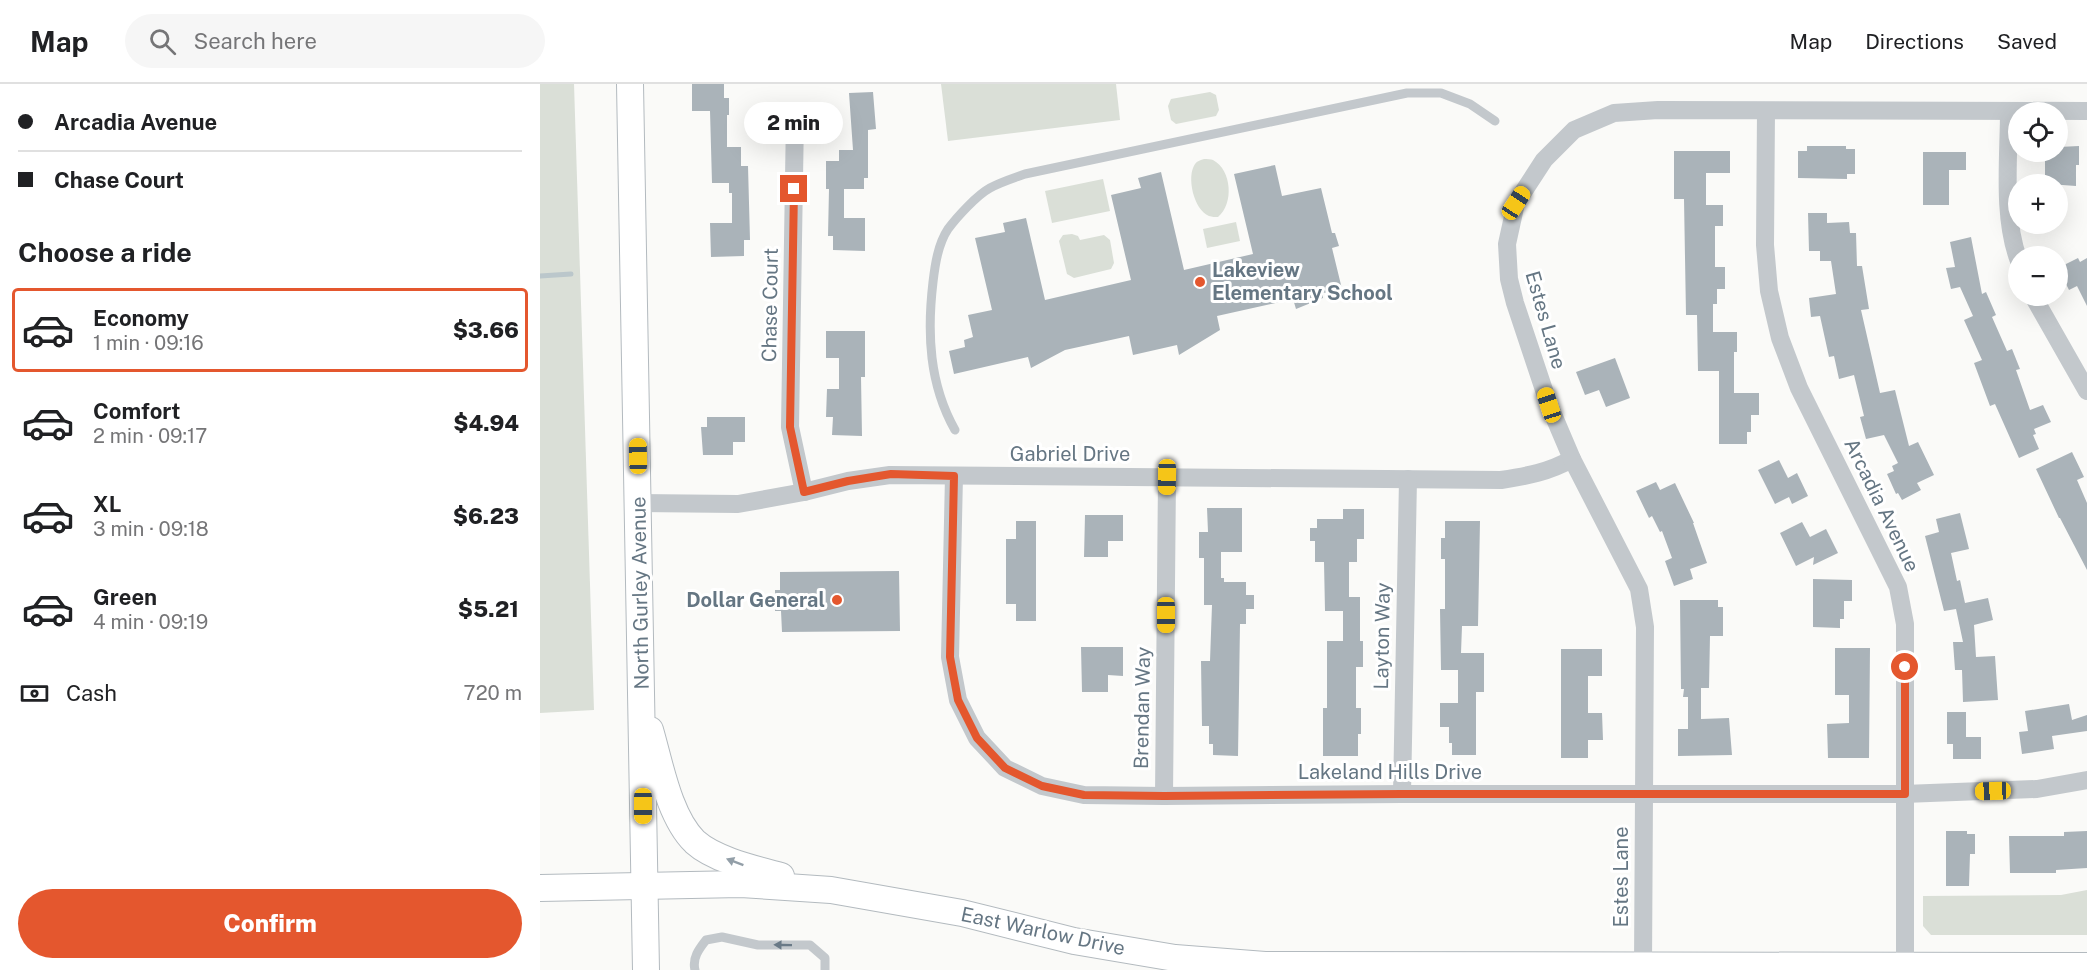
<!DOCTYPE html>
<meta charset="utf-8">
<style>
:root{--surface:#fff;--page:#f6f6f6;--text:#202124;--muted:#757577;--line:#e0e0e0;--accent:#e4572e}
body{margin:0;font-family:"Public Sans",sans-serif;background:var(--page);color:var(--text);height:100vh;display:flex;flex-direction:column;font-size:22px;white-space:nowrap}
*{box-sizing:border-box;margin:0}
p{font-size:20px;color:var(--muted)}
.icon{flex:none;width:33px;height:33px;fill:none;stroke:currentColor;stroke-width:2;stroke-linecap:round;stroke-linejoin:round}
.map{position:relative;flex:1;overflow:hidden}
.side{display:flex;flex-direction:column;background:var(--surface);width:540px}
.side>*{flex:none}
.banner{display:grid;align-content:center;height:132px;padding:0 18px;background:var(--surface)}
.buttons{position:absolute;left:1468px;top:18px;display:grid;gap:12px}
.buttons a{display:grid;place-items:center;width:60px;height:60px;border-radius:50%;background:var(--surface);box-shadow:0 6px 24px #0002;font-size:30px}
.end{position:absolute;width:27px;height:27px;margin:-14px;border:8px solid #e4572e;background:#fff;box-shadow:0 0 0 3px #fff}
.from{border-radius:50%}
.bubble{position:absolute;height:42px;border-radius:21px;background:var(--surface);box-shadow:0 6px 24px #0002;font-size:20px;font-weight:800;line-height:42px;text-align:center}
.car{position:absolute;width:18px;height:36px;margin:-18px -9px;border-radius:8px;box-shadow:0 0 4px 2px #0007;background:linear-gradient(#f5c518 24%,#345 0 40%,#f5c518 0 76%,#345 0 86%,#f5c518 0)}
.banner b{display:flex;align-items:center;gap:21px;height:57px;font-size:22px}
.banner b+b{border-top:2px solid var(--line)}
.banner i{width:15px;height:15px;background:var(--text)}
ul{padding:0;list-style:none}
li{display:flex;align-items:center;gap:18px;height:84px;margin:0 12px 9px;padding:0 6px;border:3px solid transparent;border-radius:6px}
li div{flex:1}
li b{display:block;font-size:22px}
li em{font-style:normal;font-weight:800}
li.current{border-color:var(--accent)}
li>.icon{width:54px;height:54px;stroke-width:1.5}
h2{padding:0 18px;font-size:27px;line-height:72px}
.pay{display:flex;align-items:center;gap:15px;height:66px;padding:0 18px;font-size:22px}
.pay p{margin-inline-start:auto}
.cta{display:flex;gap:12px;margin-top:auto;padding:12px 18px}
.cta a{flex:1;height:69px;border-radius:36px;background:var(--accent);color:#fff;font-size:24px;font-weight:800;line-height:69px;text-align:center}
header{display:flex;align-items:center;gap:36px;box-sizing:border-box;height:84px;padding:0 30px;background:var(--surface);border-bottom:2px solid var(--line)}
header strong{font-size:28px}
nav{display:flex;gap:33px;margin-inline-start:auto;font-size:21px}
.search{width:420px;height:54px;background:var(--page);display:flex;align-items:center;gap:15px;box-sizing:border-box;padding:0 21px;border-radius:33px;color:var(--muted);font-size:22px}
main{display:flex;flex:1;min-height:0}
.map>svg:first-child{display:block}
.green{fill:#dadfd7}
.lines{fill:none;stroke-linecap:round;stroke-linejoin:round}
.stream{stroke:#bbc7cb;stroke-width:5}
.building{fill:#aab3b9}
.secondary-casing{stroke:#b3babf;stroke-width:28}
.lane{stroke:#c3c8cc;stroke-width:9}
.street{stroke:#c3c8cc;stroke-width:18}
.secondary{stroke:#fff;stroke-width:26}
.oneway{fill:#939fa8}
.oneway2{fill:#6a7a87}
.route{stroke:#e4572e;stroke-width:8}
.poi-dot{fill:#e4572e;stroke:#fff;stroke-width:2}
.labels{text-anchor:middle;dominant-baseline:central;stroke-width:6;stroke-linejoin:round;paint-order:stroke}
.poi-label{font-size:20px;font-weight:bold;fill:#657683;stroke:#fff;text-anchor:start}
.street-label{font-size:20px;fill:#657683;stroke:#fff}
</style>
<header>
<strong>Map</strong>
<div class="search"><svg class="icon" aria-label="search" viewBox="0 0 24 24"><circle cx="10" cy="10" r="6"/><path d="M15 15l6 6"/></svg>Search here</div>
<nav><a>Map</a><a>Directions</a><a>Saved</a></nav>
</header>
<main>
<section class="side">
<div class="banner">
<b><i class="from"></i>Arcadia Avenue</b>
<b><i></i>Chase Court</b>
</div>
<h2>Choose a ride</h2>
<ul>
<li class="current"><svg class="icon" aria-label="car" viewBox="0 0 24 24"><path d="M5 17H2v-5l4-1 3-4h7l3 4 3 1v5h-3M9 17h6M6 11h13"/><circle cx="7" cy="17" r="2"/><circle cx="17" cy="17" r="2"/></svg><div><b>Economy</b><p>1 min · 09:16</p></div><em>$3.66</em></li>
<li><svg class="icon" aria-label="car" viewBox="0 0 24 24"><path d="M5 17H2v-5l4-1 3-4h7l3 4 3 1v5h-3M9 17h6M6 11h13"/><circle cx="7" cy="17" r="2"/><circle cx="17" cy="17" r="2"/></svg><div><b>Comfort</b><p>2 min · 09:17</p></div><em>$4.94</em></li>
<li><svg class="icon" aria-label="car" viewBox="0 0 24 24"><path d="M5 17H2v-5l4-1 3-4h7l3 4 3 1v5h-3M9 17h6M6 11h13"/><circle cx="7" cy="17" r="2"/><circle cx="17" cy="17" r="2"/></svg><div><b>XL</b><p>3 min · 09:18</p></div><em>$6.23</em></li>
<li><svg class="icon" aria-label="car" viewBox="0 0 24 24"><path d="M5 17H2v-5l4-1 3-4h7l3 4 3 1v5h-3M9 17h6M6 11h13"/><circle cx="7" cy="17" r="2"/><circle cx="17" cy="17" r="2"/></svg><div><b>Green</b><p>4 min · 09:19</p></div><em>$5.21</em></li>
</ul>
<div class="pay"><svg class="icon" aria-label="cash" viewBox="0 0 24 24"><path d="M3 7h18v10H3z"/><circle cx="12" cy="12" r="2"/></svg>Cash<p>720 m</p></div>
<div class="cta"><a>Confirm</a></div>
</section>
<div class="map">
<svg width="1547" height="886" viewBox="0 0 1547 886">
<rect width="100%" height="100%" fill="#fafaf8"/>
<g class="green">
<polygon points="0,0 34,0 54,626 0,629"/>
<polygon points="401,0 576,0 580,36 408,57"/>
<polygon points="670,8 676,11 679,26 676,32 636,40 631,36 628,22 631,15"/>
<path d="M664,75C667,75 671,75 673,76C692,86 694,120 678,133C675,133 672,133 669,132C654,126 646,93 655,80C657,77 661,76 664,75Z"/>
<polygon points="563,95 570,127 512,139 505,107"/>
<polygon points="696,138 700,157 667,164 663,145"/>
<polygon points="532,150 538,152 540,156 564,151 570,156 574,179 571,185 534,194 527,190 519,157 523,151"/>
<polygon points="1547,806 1547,851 1391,851 1383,842 1383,812 1521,811"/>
</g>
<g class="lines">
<polyline class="stream" points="0,192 31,190"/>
</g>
<g class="building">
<polygon points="152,0 184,0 184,14 189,14 189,31 187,31 187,63 201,63 201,82 208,82 210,156 204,156 204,172 171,173 170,139 192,139 192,109 189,109 189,99 172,99 170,27 152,27"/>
<polygon points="333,8 336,45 328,46 328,94 324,94 324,105 304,105 304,134 325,134 325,167 293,166 293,152 288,152 289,105 286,105 286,77 299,77 299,66 313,66 309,9"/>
<polygon points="1267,62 1306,62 1306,65 1315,65 1315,90 1307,90 1307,95 1258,94 1258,67 1267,67"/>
<polygon points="1539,62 1539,81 1536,81 1536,102 1509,100 1509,96 1505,96 1505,69 1519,69 1519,63"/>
<polygon points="1134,67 1190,67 1190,89 1166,89 1166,121 1183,121 1183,142 1175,142 1175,183 1185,183 1185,205 1177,205 1177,220 1173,220 1173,248 1197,248 1197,268 1194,268 1194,309 1219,309 1219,331 1211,331 1211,348 1207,348 1207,360 1179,360 1179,287 1158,287 1157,231 1146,231 1144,115 1134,115"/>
<polygon points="1383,68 1426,68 1426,86 1409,86 1409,121 1383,121"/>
<polygon points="735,81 742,112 781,104 792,149 795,149 799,162 792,164 802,205 783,209 783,214 756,225 753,215 677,232 680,246 639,271 637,261 593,271 589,252 525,266 491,284 488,273 414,290 409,267 425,263 424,256 433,253 428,231 452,226 435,154 465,148 463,139 486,134 505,216 591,196 571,111 601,104 598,94 621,88 644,186 713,170 694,90"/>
<polygon points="1268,129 1287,129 1287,139 1309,138 1310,149 1316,149 1317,182 1322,182 1329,225 1321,226 1340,309 1355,306 1369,362 1378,358 1394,391 1377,399 1381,406 1362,416 1358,409 1356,410 1347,390 1354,387 1352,382 1358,379 1344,351 1326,355 1320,333 1324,332 1314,291 1299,295 1294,272 1289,273 1280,232 1271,233 1269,214 1296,210 1291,177 1280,177 1280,167 1269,167"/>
<polygon points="1431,153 1442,210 1446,208 1456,231 1452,233 1467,267 1472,265 1480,285 1476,286 1490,326 1503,321 1511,338 1494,345 1496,350 1493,351 1499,365 1479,374 1455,320 1450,322 1434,279 1442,276 1424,236 1433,232 1420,203 1411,205 1406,184 1415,183 1410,158"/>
<polygon points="1538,174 1540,178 1547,174 1547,222 1537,202 1529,206 1518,184"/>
<polygon points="286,247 325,247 325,293 321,293 322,352 292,351 293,333 286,333 287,305 299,305 299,274 286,274"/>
<polygon points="1075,274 1090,314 1066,323 1059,306 1045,311 1036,288"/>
<polygon points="167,333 205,333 205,358 193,358 193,371 163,371 161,343 167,343"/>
<polygon points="1532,368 1544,393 1537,396 1547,419 1547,486 1520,434 1519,434 1496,385"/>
<polygon points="1239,376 1248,394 1257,389 1268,412 1252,420 1249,413 1235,420 1218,386"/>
<polygon points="1116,398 1120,406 1135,399 1154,439 1153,439 1167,479 1150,485 1153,495 1134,502 1125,477 1132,474 1122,447 1120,448 1112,432 1109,434 1096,407"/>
<polygon points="667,424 702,424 702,468 681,468 681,494 684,494 684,498 706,498 706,511 714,511 714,525 706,525 706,540 700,540 698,672 673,671 673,660 669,660 669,642 662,642 661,577 670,577 672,521 664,521 664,474 659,474 659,448 668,448"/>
<polygon points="803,425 824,425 824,455 817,455 817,478 809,478 809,513 820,513 820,557 823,557 823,583 816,583 816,624 821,624 821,650 818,650 818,672 783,672 783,624 787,624 787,557 803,557 803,527 785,527 784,478 775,478 775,457 770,457 770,444 777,444 777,435 803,435"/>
<polygon points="1420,429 1429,465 1411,469 1417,497 1420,496 1425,519 1448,514 1453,536 1434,541 1436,573 1455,572 1458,616 1423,618 1422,586 1415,586 1413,558 1423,558 1416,525 1404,527 1385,452 1399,448 1396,435"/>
<polygon points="545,431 583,431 583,457 568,457 568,473 544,473"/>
<polygon points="476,437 496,437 496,537 476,537 476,520 466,520 466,455 476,455"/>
<polygon points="905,437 940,437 938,542 922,542 921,569 944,569 944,608 936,608 936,671 912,671 912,659 909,659 909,643 900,643 900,619 918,619 918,586 901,586 900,525 905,525 905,475 901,475 901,454 905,454"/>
<polygon points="1262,438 1270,453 1286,445 1298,469 1273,481 1274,473 1256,482 1240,449"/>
<polygon points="359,487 360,547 242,548 241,527 235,527 235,506 240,506 240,488"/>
<polygon points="1273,495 1312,496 1312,517 1304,517 1304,535 1300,535 1300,544 1273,543"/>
<polygon points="1140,516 1178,516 1178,523 1183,523 1183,552 1170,552 1169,604 1161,604 1161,635 1189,634 1192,671 1138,672 1138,645 1148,645 1148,613 1143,613 1144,605 1141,605"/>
<polygon points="541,563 583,563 583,592 568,591 568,608 542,608"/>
<polygon points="1295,564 1330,564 1329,674 1288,674 1287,640 1309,639 1309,611 1295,611"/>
<polygon points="1021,565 1062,565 1062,592 1048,592 1048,629 1062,629 1063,656 1048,656 1048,674 1021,674"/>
<polygon points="1529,620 1532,636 1547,631 1547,647 1512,652 1514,665 1482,670 1479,648 1488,647 1485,627"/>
<polygon points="1407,628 1426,628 1426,653 1441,653 1441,675 1413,675 1413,660 1407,660"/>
<polygon points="1406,747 1427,747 1427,750 1435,750 1435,770 1430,770 1429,802 1406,802"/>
<polygon points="1547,747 1547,784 1516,786 1516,789 1470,789 1469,752 1524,752 1524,748"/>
</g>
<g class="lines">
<defs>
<g id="secondary">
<polyline points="90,0 106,886"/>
<path d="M110,646C120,680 129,733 155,758C175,776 215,785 241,792"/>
<polyline points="0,804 201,800 291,806 422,829 534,857 635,874 725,881 1547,882"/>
</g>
</defs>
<use href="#secondary" class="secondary-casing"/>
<g class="lane">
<path d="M415,346C389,300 387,249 393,198C395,181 398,160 408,145C417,133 437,111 450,104C461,98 474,94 485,90L867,9H901L930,20L955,37"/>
<path d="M155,886C152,874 159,865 166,856L182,853L218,861H270L285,874V886"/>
</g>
<g class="street">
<polyline points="1226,27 1225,161 1229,207 1240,254 1259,304 1358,503 1365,540 1365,882"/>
<path d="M1469,27C1469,73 1462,133 1479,177"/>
<polyline points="255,33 250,343 264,408"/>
<polyline points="1493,212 1547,307"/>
<polyline points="414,392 410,573 418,616 437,654 465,684 502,702 544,711 624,712 862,710 1364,710 1497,705 1547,696"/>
<path d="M98,419L198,420L264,408L308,397L350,391L961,396C987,392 1009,388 1032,375"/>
<polyline points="862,710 868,395"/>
<polyline points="624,712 627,393"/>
<polyline points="1103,881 1105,543 1099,505 1032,375 1009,321 975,219 969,195 967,160 976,119 1004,76 1034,46 1074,29 1118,26 1547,27"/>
</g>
<use href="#secondary" class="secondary"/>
</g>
<defs><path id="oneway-solid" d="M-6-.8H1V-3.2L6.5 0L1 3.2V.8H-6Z" transform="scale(1.5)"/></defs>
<use class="oneway" href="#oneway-solid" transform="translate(195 778) rotate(-159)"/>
<use class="oneway2" href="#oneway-solid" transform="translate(243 861) rotate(-179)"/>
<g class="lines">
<polyline class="route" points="254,105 250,343 264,408 308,397 351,390 414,392 410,573 418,616 437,654 465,684 502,702 544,711 624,712 862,710 1365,710 1365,583"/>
</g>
<g class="poi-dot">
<circle cx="660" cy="198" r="6"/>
<circle cx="297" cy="516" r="6"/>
</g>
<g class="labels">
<g class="poi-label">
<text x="672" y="186">Lakeview<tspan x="672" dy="23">Elementary School</tspan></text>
<text x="285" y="516" text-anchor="end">Dollar General</text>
</g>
<g class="street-label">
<text transform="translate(230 221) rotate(-89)">Chase Court</text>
<text transform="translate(1006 236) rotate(74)">Estes Lane</text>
<text x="530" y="370">Gabriel Drive</text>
<text transform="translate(1342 421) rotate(64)">Arcadia Avenue</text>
<text transform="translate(100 509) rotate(-91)">North Gurley Avenue</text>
<text transform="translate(842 552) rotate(-89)">Layton Way</text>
<text transform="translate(602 624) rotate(-89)">Brendan Way</text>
<text x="850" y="688">Lakeland Hills Drive</text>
<text transform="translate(1081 793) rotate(-90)">Estes Lane</text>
<text transform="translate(503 847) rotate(12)">East Warlow Drive</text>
</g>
</g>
</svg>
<div class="buttons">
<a><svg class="icon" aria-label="locate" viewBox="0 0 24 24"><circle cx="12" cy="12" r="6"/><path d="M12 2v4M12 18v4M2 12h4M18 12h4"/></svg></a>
<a>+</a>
<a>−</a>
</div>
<i class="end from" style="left:1365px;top:583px"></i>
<i class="end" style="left:254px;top:105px"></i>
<div class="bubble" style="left:204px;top:18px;width:99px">2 min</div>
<i class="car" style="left:976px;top:119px;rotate:33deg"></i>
<i class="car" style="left:1009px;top:321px;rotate:342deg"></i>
<i class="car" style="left:98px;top:372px;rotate:359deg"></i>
<i class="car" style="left:627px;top:393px;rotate:181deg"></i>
<i class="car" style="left:626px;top:531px;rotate:180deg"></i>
<i class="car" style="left:1453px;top:707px;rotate:268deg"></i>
<i class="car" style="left:103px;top:722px;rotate:180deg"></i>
</div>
</main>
